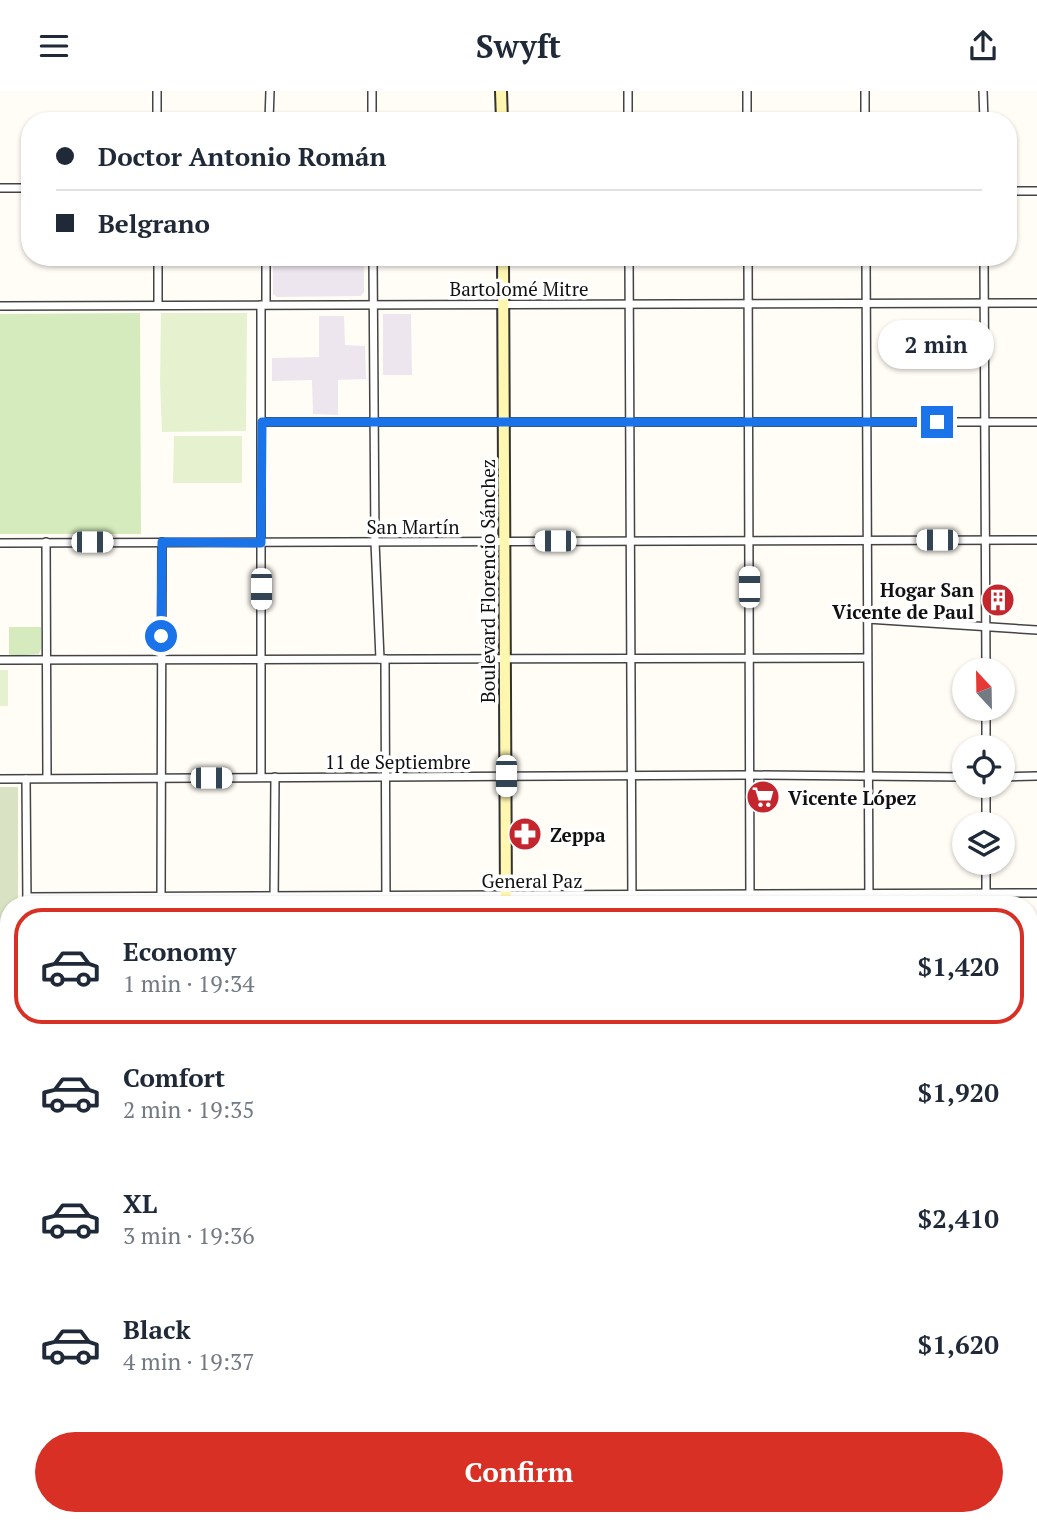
<!DOCTYPE html>
<meta charset="utf-8">
<style>
:root{--surface:#fff;--page:#f2f2f3;--text:#1f2937;--muted:#747a83;--line:#e0e1e3;--accent:#d93025}
body{margin:0;font-family:"PT Serif",serif;background:var(--page);color:var(--text);height:100vh;display:flex;flex-direction:column;font-size:26px;white-space:nowrap}
*{box-sizing:border-box;margin:0}
p{font-size:23px;color:var(--muted)}
.icon{flex:none;width:38px;height:38px;fill:none;stroke:currentColor;stroke-width:2;stroke-linecap:round;stroke-linejoin:round}
.map{position:relative;flex:1;overflow:hidden}
.details{position:absolute;left:0px;top:805px;width:1038px;height:630px;display:flex;flex-direction:column;background:var(--surface);border-radius:28px 28px 0 0;box-shadow:0 2px 5px #0004}
.details>*{flex:none}
.top-card{position:absolute;left:21px;top:21px;width:996px;height:154px;border-radius:28px;box-shadow:0 2px 5px #0004;display:grid;align-content:center;height:154px;padding:0 35px;background:var(--surface)}
.needle{width:46px;rotate:338deg}
.fabs{position:absolute;left:952px;top:567px;display:grid;gap:14px}
.fabs a{display:grid;place-items:center;width:63px;height:63px;border-radius:50%;background:var(--surface);box-shadow:0 2px 5px #0004;font-size:35px}
.end{position:absolute;width:32px;height:32px;margin:-16px;border:9px solid #1a73e8;background:#fff;box-shadow:0 0 0 4px #fff}
.from{border-radius:50%}
.bubble{position:absolute;height:49px;border-radius:24px;background:var(--surface);box-shadow:0 2px 5px #0004;font-size:23px;font-weight:600;line-height:49px;text-align:center}
.car{position:absolute;width:21px;height:42px;margin:-21px -10px;border-radius:9px;box-shadow:0 0 5px 2px #0007;background:linear-gradient(#fff 24%,#345 0 40%,#fff 0 76%,#345 0 86%,#fff 0)}
.top-card b{display:flex;align-items:center;gap:24px;height:66px;font-size:26px}
.top-card b+b{border-top:2px solid var(--line)}
.top-card i{width:18px;height:18px;background:var(--text)}
ul{padding:12px 0 0;list-style:none}
li{display:flex;align-items:center;gap:21px;height:116px;margin:0 14px 10px;padding:0 21px;border:4px solid transparent;border-radius:28px}
li div{flex:1}
li b{display:block;font-size:26px}
li em{font-style:normal;font-weight:600}
li.selected{border-color:var(--accent)}
li>.icon{width:63px;height:63px;stroke-width:1.5}
.button{display:flex;gap:14px;margin-top:auto;padding:14px 35px}
.button a{flex:1;height:80px;border-radius:42px;background:var(--accent);color:#fff;font-size:28px;font-weight:600;line-height:80px;text-align:center}
header{display:flex;justify-content:space-between;align-items:center;height:91px;padding:0 35px;background:var(--surface);font-size:32px;font-weight:600}
.map>svg:first-child{display:block}
.industrial{fill:#eee6ef}
.green{fill:#d5ebbd}
.cemetery{fill:#d9e3c4}
.pitch{fill:#e6f2cf}
.lines{fill:none;stroke-linecap:round;stroke-linejoin:round}
.minor-casing{stroke:#444;stroke-width:10}
.tertiary-casing{stroke:#444;stroke-width:12}
.secondary-casing{stroke:#333;stroke-width:14}
.minor{stroke:#fff;stroke-width:7}
.tertiary{stroke:#fff;stroke-width:9}
.secondary{stroke:#fff6b0;stroke-width:10}
.route{stroke:#1a73e8;stroke-width:9}
.labels{text-anchor:middle;dominant-baseline:central;stroke-width:7;stroke-linejoin:round;paint-order:stroke}
.street-label{font-size:19px;fill:#111;stroke:#fff}
.poi-label{font-size:19px;font-weight:bold;fill:#111;stroke:#fff;text-anchor:start}
</style>
<header><svg class="icon" aria-label="menu" viewBox="0 0 24 24"><path d="M4 6h16M4 12h16M4 18h16"/></svg>Swyft<svg class="icon" aria-label="share" viewBox="0 0 24 24"><path d="M12 15V3M7 8l5-5 5 5M5 13v7h14v-7"/></svg></header>
<div class="map">
<svg width="1037" height="1435" viewBox="0 0 1037 1435">
<rect width="100%" height="100%" fill="#fffdf5"/>
<g class="industrial">
<polygon points="273,166 364,166 364,201 361,205 277,206 273,203"/>
<polygon points="383,223 411,223 412,284 383,284"/>
<polygon points="319,225 344,225 345,254 365,255 366,288 338,289 338,324 313,323 312,289 272,290 272,267 319,266"/>
</g>
<g class="green">
<polygon points="140,222 141,443 0,443 0,223"/>
<polygon points="9,536 41,536 41,558 39,563 9,565"/>
</g>
<polygon class="cemetery" points="0,696 18,696 18,814 9,814 9,1389 0,1389"/>
<g class="pitch">
<polygon points="161,222 247,222 246,340 162,341 160,292"/>
<polygon points="174,345 242,345 242,392 173,392"/>
<rect x="0" y="579" width="8" height="36"/>
</g>
<g class="lines">
<defs>
<g id="minor">
<polyline points="157,0 157,30"/>
<polyline points="372,0 372,30"/>
<polyline points="628,0 628,30"/>
<polyline points="747,0 747,30"/>
<polyline points="865,0 865,30"/>
<polyline points="983,0 984,30"/>
<polyline points="269,30 270,0"/>
<polyline points="0,97 30,97"/>
<polyline points="1008,100 1037,100"/>
<polyline points="373,166 375,451 380,568"/>
<polyline points="629,166 632,814"/>
<polyline points="748,166 750,814"/>
<polyline points="866,166 869,814"/>
<polyline points="984,166 986,579"/>
<polyline points="266,213 266,166"/>
<polyline points="158,214 158,166"/>
<polyline points="0,215 1037,212"/>
<polyline points="262,331 1037,331"/>
<polyline points="46,451 47,687"/>
<polyline points="0,452 1037,449"/>
<polyline points="867,528 1037,539"/>
<polyline points="385,568 386,814"/>
<polyline points="0,569 867,567"/>
<polyline points="986,618 986,656"/>
<polyline points="261,686 261,214"/>
<polyline points="1003,686 1037,685"/>
<polyline points="0,688 749,684 964,686"/>
<polyline points="26,688 27,814"/>
<polyline points="986,695 986,733"/>
<polyline points="986,772 986,814"/>
<polyline points="27,806 1037,802"/>
<polyline points="161,814 162,451"/>
<polyline points="274,814 275,686"/>
<polyline points="1029,924 1037,924"/>
<polyline points="1029,1042 1037,1042"/>
<polyline points="1029,1160 1037,1160"/>
<polyline points="1029,1278 1037,1278"/>
<polyline points="1029,1396 1037,1396"/>
<polyline points="30,1426 30,1435"/>
<polyline points="142,1426 142,1435"/>
<polyline points="298,1426 298,1435"/>
<polyline points="385,1426 385,1435"/>
<polyline points="987,1426 987,1435"/>
<polyline points="635,1435 635,1426"/>
<polyline points="751,1435 751,1426"/>
<polyline points="870,1435 870,1426"/>
</g>
<polyline id="tertiary" points="0,1399 9,1399"/>
<g id="secondary">
<polyline points="501,0 502,30"/>
<polyline points="503,166 506,814"/>
<polyline points="507,1435 507,1426"/>
</g>
</defs>
<use href="#minor" class="minor-casing"/>
<use href="#tertiary" class="tertiary-casing"/>
<use href="#secondary" class="secondary-casing"/>
<use href="#minor" class="minor"/>
<use href="#tertiary" class="tertiary"/>
<use href="#secondary" class="secondary"/>
</g>
<g class="lines">
<polyline class="route" points="161,545 162,451 261,452 262,331 937,331"/>
</g>
<defs>
<symbol id="building-disc" viewBox="-11 -11 22 22"><circle r="9.5" fill="#c4262e" stroke="#fff"/><path d="M-4-6H4V6H1V3H-1V6H-4ZM-2.5-4.3h1.7v1.8h-1.7ZM.8-4.3h1.7v1.8H.8ZM-2.5-1h1.7V.8h-1.7ZM.8-1h1.7V.8H.8Z" fill="#fff"/></symbol>
<symbol id="supermarket-disc" viewBox="-11 -11 22 22"><circle r="9.5" fill="#c4262e" stroke="#fff"/><path d="M-6-5.5h2.5l.6 2H6L4.5 2H-2.5L-4.4-4H-6ZM-1.5 3.2a1.3 1.3 0 1 0 .1 0ZM3 3.2a1.3 1.3 0 1 0 .1 0Z" fill="#fff"/></symbol>
<symbol id="pharmacy-disc" viewBox="-11 -11 22 22"><circle r="9.5" fill="#c4262e" stroke="#fff"/><path d="M-2-6h4v4h4v4h-4v4h-4v-4h-4v-4h4Z" fill="#fff"/></symbol>
</defs>
<g fill-rule="evenodd">
<use href="#building-disc" x="979" y="490" width="38" height="38"/>
<use href="#supermarket-disc" x="744" y="687" width="38" height="38"/>
<use href="#pharmacy-disc" x="506" y="724" width="38" height="38"/>
</g>
<g class="labels">
<g class="street-label">
<text x="519" y="197">Bartolomé Mitre</text>
<text x="413" y="435">San Martín</text>
<text transform="translate(487 490) rotate(-90)">Boulevard Florencio Sánchez</text>
<text x="398" y="670">11 de Septiembre</text>
<text x="532" y="789">General Paz</text>
</g>
<g class="poi-label">
<text x="974" y="498" text-anchor="end">Hogar San<tspan x="974" dy="22">Vicente de Paul</tspan></text>
<text x="788" y="706">Vicente López</text>
<text x="550" y="743">Zeppa</text>
</g>
</g>
</svg>
<div class="fabs">
<a><svg class="needle" viewBox="-14 -14 28 28"><path d="M0-13l5 13h-10z" fill="#e53935"/><path d="M0 13l5-13h-10z" fill="#747a83"/></svg></a>
<a><svg class="icon" aria-label="locate" viewBox="0 0 24 24"><circle cx="12" cy="12" r="6"/><path d="M12 2v4M12 18v4M2 12h4M18 12h4"/></svg></a>
<a><svg class="icon" aria-label="layers" viewBox="0 0 24 24"><path d="M12 4l9 5-9 5-9-5zM3 14l9 5 9-5"/></svg></a>
</div>
<i class="end from" style="left:161px;top:545px"></i>
<i class="end" style="left:937px;top:331px"></i>
<div class="bubble" style="left:878px;top:229px;width:116px">2 min</div>
<i class="car" style="left:937px;top:449px;rotate:270deg"></i>
<i class="car" style="left:555px;top:450px;rotate:270deg"></i>
<i class="car" style="left:92px;top:451px;rotate:90deg"></i>
<i class="car" style="left:749px;top:496px;rotate:0deg"></i>
<i class="car" style="left:261px;top:498px;rotate:180deg"></i>
<i class="car" style="left:506px;top:685px;rotate:180deg"></i>
<i class="car" style="left:211px;top:687px;rotate:90deg"></i>
<div class="top-card">
<b><i class="from"></i>Doctor Antonio Román</b>
<b><i></i>Belgrano</b>
</div>
<section class="details">
<ul>
<li class="selected"><svg class="icon" aria-label="car" viewBox="0 0 24 24"><path d="M5 17H2v-5l4-1 3-4h7l3 4 3 1v5h-3M9 17h6M6 11h13"/><circle cx="7" cy="17" r="2"/><circle cx="17" cy="17" r="2"/></svg><div><b>Economy</b><p>1 min · 19:34</p></div><em>$1,420</em></li>
<li><svg class="icon" aria-label="car" viewBox="0 0 24 24"><path d="M5 17H2v-5l4-1 3-4h7l3 4 3 1v5h-3M9 17h6M6 11h13"/><circle cx="7" cy="17" r="2"/><circle cx="17" cy="17" r="2"/></svg><div><b>Comfort</b><p>2 min · 19:35</p></div><em>$1,920</em></li>
<li><svg class="icon" aria-label="car" viewBox="0 0 24 24"><path d="M5 17H2v-5l4-1 3-4h7l3 4 3 1v5h-3M9 17h6M6 11h13"/><circle cx="7" cy="17" r="2"/><circle cx="17" cy="17" r="2"/></svg><div><b>XL</b><p>3 min · 19:36</p></div><em>$2,410</em></li>
<li><svg class="icon" aria-label="car" viewBox="0 0 24 24"><path d="M5 17H2v-5l4-1 3-4h7l3 4 3 1v5h-3M9 17h6M6 11h13"/><circle cx="7" cy="17" r="2"/><circle cx="17" cy="17" r="2"/></svg><div><b>Black</b><p>4 min · 19:37</p></div><em>$1,620</em></li>
</ul>
<div class="button"><a>Confirm</a></div>
</section>
</div>
